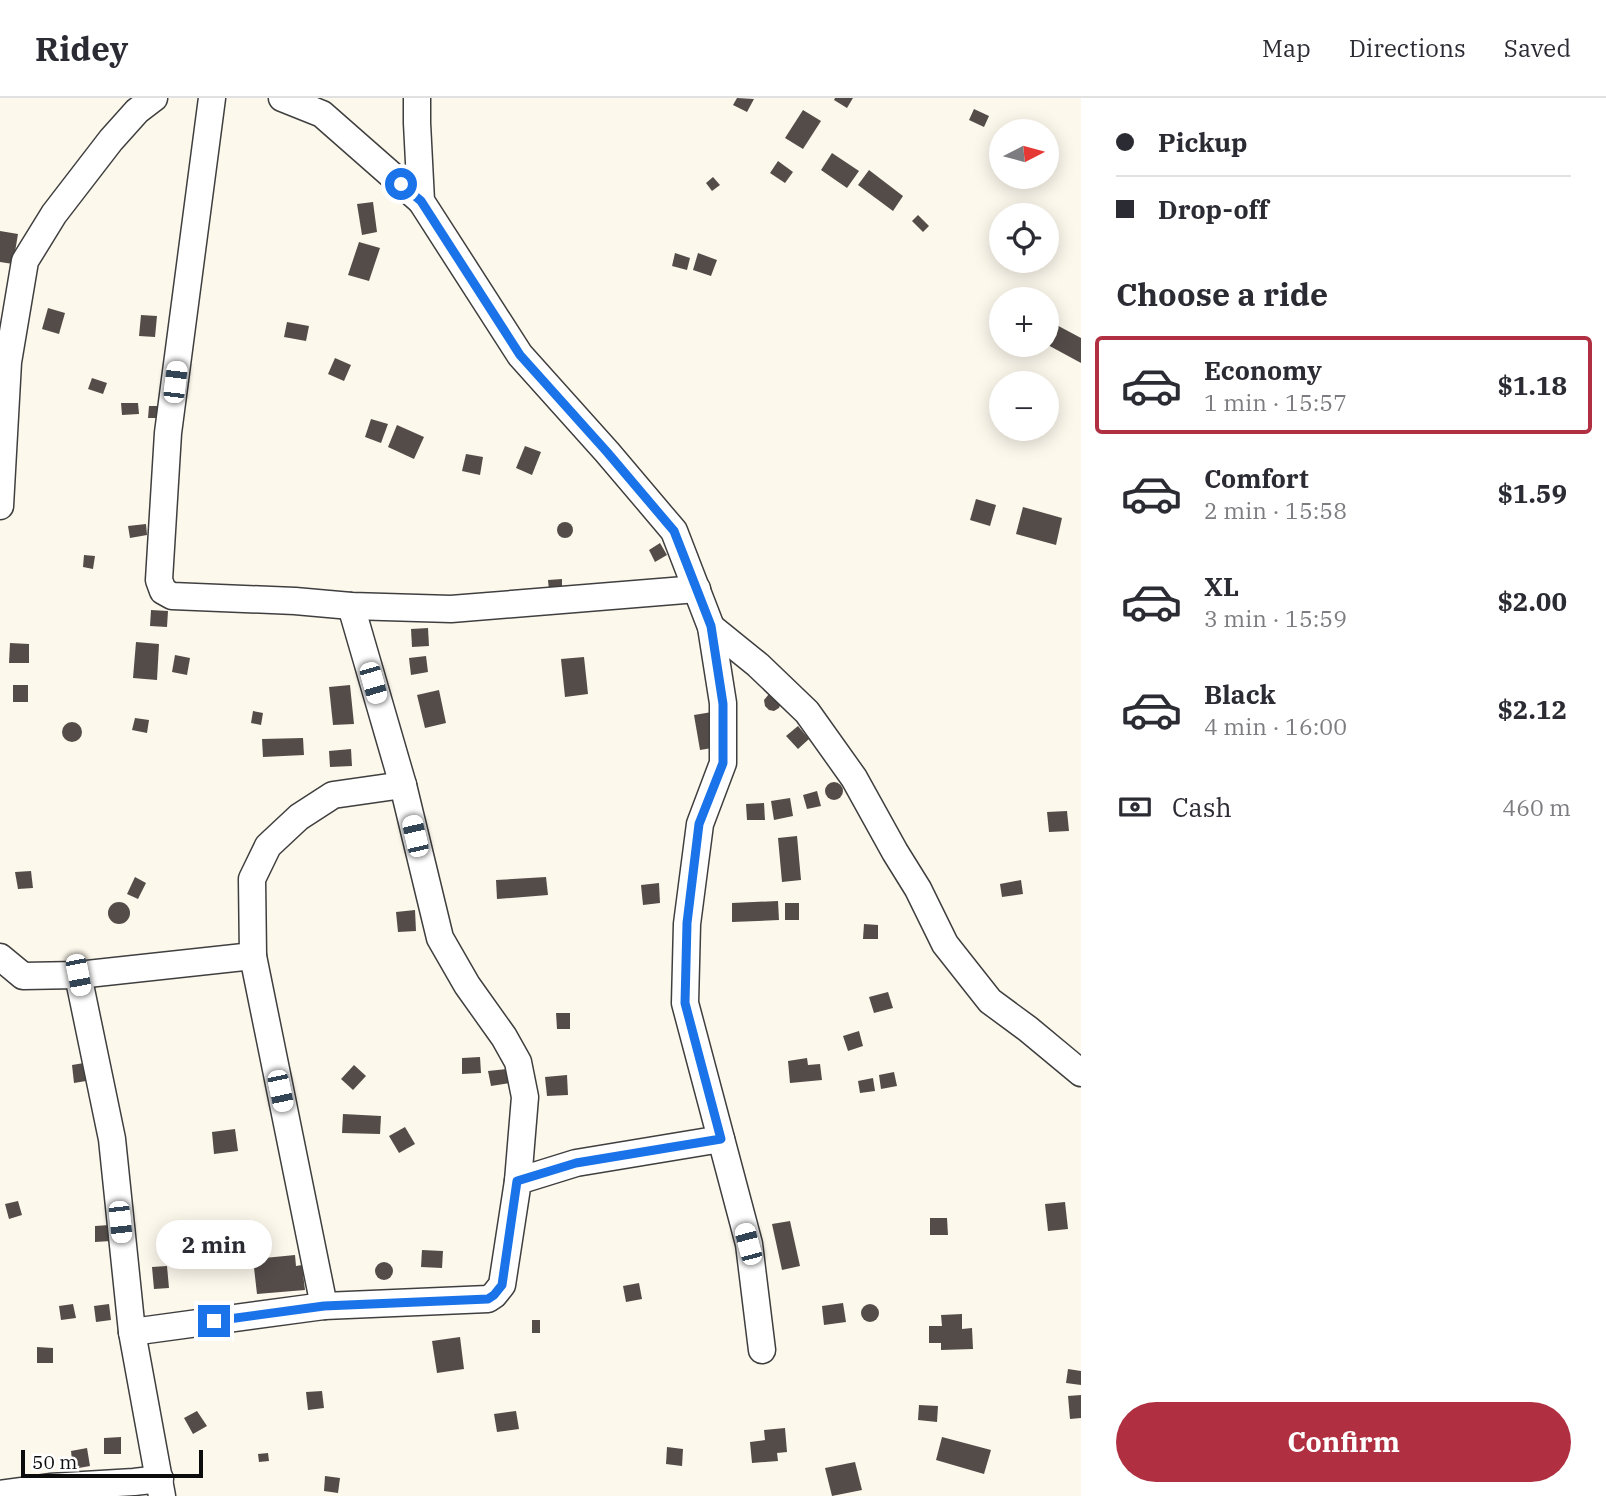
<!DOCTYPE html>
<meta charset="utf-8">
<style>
:root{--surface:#fff;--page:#f7f7f7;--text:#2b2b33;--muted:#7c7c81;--line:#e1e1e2;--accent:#b03042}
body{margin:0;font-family:"IBM Plex Serif",serif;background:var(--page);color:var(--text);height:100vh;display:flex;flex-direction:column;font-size:26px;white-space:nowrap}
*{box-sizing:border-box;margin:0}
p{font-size:23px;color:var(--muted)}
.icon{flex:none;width:38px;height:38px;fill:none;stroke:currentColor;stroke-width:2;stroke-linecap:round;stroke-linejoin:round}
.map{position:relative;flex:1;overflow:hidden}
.drawer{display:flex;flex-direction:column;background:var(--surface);width:525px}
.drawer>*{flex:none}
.banner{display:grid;align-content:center;height:154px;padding:0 35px;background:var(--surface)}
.needle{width:46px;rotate:84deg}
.controls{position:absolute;left:989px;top:21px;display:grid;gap:14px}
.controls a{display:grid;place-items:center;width:70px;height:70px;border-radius:50%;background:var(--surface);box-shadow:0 4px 18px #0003;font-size:35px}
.scale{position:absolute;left:21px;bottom:18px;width:182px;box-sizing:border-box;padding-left:7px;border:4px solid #0c0c0c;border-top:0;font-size:19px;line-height:24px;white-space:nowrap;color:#0c0c0c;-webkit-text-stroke:5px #fff;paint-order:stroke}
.end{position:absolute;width:32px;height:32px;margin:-16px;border:9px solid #1a73e8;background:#fff;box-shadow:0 0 0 4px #fff}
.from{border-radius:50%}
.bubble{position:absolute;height:49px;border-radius:24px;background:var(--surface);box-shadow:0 4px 18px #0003;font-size:23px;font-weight:700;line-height:49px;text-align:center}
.car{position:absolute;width:21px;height:42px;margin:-21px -10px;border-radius:9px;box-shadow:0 0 5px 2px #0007;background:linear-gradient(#fff 24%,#345 0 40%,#fff 0 76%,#345 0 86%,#fff 0)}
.banner b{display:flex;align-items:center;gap:24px;height:66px;font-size:26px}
.banner b+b{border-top:2px solid var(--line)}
.banner i{width:18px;height:18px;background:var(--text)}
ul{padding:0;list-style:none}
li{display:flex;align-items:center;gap:21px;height:98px;margin:0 14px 10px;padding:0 21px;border:4px solid transparent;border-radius:7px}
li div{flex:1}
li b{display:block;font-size:26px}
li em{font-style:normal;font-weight:700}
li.on{border-color:var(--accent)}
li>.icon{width:63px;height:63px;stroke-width:1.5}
h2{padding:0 35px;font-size:32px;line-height:84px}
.pay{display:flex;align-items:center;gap:18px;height:77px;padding:0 35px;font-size:26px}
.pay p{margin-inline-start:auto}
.primary-button{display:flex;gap:14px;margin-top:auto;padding:14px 35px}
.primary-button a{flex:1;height:80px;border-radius:42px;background:var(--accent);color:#fff;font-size:28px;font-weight:700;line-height:80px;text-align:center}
header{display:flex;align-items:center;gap:42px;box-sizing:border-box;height:98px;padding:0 35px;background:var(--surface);border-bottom:2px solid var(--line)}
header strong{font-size:33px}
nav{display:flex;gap:38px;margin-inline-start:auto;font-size:24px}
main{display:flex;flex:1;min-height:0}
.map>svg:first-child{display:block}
.building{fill:#544c49}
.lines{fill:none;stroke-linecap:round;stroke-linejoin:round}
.street-casing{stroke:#3f3f3f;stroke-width:29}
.street{stroke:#fff;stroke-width:26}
.route{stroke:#1a73e8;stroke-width:9}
</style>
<header>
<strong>Ridey</strong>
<nav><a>Map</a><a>Directions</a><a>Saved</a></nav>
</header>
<main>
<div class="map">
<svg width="1081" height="1398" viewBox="0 0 1081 1398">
<rect width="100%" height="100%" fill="#fdf8ec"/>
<g class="building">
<polygon points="737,0 754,1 747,14 733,7"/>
<polygon points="835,0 853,0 847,10 834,2"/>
<polygon points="974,11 989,18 984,29 969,22"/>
<polygon points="803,12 821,23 803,51 785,40"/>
<polygon points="832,55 859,73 847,90 821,72"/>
<polygon points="778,63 793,74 785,85 770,75"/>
<polygon points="869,72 903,98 893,113 858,87"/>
<polygon points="713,79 720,87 712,93 706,85"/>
<polygon points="373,104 377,134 362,137 357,106"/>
<polygon points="918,117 929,128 923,134 912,123"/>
<polygon points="0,133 18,136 13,166 0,164"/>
<polygon points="359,144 380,150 369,183 348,177"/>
<polygon points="675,155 690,160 687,172 672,168"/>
<polygon points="698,155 717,162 711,178 693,172"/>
<polygon points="48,210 65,215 59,236 42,231"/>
<polygon points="141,217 157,218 155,239 139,238"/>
<polygon points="287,224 309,228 306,243 284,239"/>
<polygon points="1051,224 1081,240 1081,265 1046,246 1046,232"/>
<polygon points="335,260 351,267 344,283 328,276"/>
<polygon points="92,280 107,285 103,296 88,291"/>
<polygon points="121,305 138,305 139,316 122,317"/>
<polygon points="149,308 161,308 161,320 148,320"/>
<polygon points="371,321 388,326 381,345 365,339"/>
<polygon points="397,327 424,339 414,361 388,349"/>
<polygon points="525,348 541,354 532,377 516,370"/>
<polygon points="466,356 483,359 480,377 462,373"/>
<polygon points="976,401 996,407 990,428 970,422"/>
<polygon points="1023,409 1062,420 1056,447 1016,436"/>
<circle cx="565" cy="432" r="8"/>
<polygon points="146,426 147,437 130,440 128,428"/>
<polygon points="660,445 667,457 655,464 649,452"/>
<polygon points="84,457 95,458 93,471 83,469"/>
<polygon points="562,481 562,492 549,493 548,482"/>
<polygon points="151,512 168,513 167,529 150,528"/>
<polygon points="428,530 429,548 412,549 411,531"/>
<polygon points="136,544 159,546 157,582 133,580"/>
<polygon points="10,545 29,546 29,565 9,565"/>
<polygon points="175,557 190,560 187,577 172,574"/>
<polygon points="426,558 428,574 411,577 409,560"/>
<polygon points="584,559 588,596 565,599 561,561"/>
<rect x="13" y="587" width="15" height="17"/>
<polygon points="350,587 354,626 333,627 329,589"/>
<polygon points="439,592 446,625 425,630 417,597"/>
<polygon points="769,596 781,605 779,610 774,613 769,612 765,608 764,602"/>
<polygon points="253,613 263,615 261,627 251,625"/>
<polygon points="712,614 718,649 700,652 694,617"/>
<polygon points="135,620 149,622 147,635 132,632"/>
<circle cx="72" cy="634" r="10"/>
<polygon points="798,628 809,641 798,651 786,638"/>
<polygon points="303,640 304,657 263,659 262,641"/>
<polygon points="351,651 352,668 330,669 329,653"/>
<circle cx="834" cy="693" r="9"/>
<polygon points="817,693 821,708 807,711 803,697"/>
<polygon points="790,700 793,718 774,722 771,703"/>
<polygon points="764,705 765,722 747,722 746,706"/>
<polygon points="1067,713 1069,733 1049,734 1047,714"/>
<polygon points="797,738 801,782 782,784 778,740"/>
<polygon points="31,773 33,790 18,791 15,774"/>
<polygon points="135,779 146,785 138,801 127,796"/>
<polygon points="546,779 548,797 497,801 496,782"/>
<polygon points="1021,782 1023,796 1002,799 1000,786"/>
<polygon points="659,785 660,805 643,807 641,787"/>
<polygon points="778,803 779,822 732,824 732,805"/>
<circle cx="119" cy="815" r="11"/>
<rect x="785" y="805" width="14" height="17"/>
<polygon points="415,812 416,833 398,834 396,814"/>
<polygon points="864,826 878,827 878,841 863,841"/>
<polygon points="888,894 893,910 874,915 869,899"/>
<polygon points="556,915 570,915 570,931 557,931"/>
<polygon points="859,933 863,948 848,953 843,938"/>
<polygon points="480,959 481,975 462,976 462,960"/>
<polygon points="807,960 808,967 820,966 822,982 790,985 788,963"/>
<polygon points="84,965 86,983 74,985 72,967"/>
<polygon points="354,967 366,978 353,992 341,981"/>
<polygon points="507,971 510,985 491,988 488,973"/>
<polygon points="894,974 897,988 881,991 879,977"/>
<polygon points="567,977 568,997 547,998 545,979"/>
<polygon points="873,980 875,993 860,995 858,983"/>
<polygon points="343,1016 381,1018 380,1036 342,1035"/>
<polygon points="405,1029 415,1046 399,1055 389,1038"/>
<polygon points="235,1031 238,1053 214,1056 212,1034"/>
<polygon points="18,1103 22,1117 9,1121 5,1106"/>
<polygon points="1065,1104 1068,1131 1048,1133 1045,1106"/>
<polygon points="930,1120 947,1120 948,1137 930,1137"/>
<polygon points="790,1123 800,1168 782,1172 772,1126"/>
<polygon points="110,1127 111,1143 95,1144 95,1128"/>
<polygon points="422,1152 443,1153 442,1170 421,1169"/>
<polygon points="295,1157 296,1168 302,1167 305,1192 257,1196 253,1161"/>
<circle cx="384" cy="1173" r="9"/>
<polygon points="167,1168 169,1190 154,1191 152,1169"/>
<polygon points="639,1185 642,1201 626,1204 623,1188"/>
<polygon points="843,1205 846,1224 824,1227 822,1208"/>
<circle cx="870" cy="1215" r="9"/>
<polygon points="73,1206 76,1220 61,1222 59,1208"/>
<polygon points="109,1206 111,1222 96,1224 94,1208"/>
<polygon points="962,1216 962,1231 972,1230 973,1251 941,1252 941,1245 929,1245 929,1228 942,1228 941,1217"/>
<rect x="532" y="1222" width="8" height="13"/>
<polygon points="460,1239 464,1271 437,1275 432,1243"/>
<polygon points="37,1249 53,1250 53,1265 37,1265"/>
<polygon points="1068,1271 1081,1273 1081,1287 1066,1285"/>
<polygon points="322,1293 324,1310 308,1312 306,1294"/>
<polygon points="1081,1297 1081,1320 1070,1321 1068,1298"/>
<polygon points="919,1307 938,1308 937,1324 918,1322"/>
<polygon points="197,1313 207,1328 193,1336 184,1320"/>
<polygon points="516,1313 519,1331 497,1334 494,1316"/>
<polygon points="785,1330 787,1354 777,1355 778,1363 752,1365 750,1344 765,1342 764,1332"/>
<polygon points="121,1339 121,1356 104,1356 104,1340"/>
<polygon points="942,1339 991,1352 984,1376 936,1362"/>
<polygon points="667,1349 683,1351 682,1368 666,1366"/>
<polygon points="87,1350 90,1368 73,1371 71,1353"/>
<polygon points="268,1355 269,1363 259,1364 258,1356"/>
<polygon points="855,1364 862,1392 832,1398 825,1370"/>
<polygon points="325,1378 340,1380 338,1395 324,1393"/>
</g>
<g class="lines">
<defs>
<g id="street">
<polyline points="212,0 168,335 159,482 163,493 172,498 295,503 351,508 451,511 697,491"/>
<polyline points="282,0 322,16 421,103"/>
<polyline points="417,0 417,25 421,103 520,257 607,354 674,433 711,529 723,605 723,665 700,726 687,826 685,905 749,1146 762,1252"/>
<polyline points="0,408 8,264 25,163 54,116 111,42 137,13 154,0"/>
<polyline points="351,508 403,687 440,840 467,887 504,939 518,964 525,999 518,1083"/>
<polyline points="711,529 758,567 807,614 854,680 895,754 918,791 945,846 990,903 1028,931 1081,975"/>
<polyline points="0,859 23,878 78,877 253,858"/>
<polyline points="78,877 112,1041 132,1234 162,1398"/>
<polyline points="324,1208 253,858 252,781 268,748 299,719 333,697 403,687"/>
<polyline points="132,1234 324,1208 488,1201 494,1197 502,1187 518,1083 576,1065 721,1041"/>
<polyline points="0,1396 50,1389 134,1384 160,1381"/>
</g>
</defs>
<use href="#street" class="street-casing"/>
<use href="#street" class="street"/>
</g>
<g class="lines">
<polyline class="route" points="214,1223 324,1208 488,1201 494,1197 502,1187 517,1083 576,1065 721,1041 685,905 687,825 699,726 723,665 723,606 711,528 674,433 607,354 520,257 421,103 401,86"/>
</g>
</svg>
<div class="controls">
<a><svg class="needle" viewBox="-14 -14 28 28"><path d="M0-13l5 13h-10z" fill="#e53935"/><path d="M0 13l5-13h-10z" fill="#7c7c81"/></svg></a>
<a><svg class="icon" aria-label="locate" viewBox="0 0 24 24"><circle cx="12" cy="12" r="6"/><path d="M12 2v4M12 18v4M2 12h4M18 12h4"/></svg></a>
<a>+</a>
<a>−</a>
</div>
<div class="scale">50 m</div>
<i class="end from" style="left:401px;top:86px"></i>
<i class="end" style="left:214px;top:1223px"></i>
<div class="bubble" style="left:156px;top:1122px;width:116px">2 min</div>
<i class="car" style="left:175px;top:284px;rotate:7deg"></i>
<i class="car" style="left:373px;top:585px;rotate:164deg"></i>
<i class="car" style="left:415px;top:738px;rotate:347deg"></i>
<i class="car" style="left:78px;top:877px;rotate:169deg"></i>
<i class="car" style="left:280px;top:993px;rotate:168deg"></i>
<i class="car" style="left:120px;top:1124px;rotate:174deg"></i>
<i class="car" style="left:748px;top:1146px;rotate:345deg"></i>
</div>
<section class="drawer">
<div class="banner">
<b><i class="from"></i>Pickup</b>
<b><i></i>Drop-off</b>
</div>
<h2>Choose a ride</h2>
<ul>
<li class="on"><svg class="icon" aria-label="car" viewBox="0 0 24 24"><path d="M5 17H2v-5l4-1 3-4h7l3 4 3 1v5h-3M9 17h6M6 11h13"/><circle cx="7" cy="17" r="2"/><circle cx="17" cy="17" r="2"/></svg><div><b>Economy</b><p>1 min · 15:57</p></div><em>$1.18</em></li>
<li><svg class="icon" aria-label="car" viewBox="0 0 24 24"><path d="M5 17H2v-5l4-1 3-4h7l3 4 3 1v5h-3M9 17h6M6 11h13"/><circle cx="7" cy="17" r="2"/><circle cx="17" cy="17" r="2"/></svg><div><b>Comfort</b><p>2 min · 15:58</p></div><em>$1.59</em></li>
<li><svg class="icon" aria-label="car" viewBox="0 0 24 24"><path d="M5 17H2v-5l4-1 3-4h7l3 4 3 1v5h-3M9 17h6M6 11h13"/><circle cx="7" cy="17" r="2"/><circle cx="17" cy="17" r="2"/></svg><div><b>XL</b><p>3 min · 15:59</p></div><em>$2.00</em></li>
<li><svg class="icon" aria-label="car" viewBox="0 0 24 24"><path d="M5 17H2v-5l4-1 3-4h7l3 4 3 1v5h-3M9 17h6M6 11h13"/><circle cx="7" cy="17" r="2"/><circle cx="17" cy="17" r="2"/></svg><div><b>Black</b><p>4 min · 16:00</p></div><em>$2.12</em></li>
</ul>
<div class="pay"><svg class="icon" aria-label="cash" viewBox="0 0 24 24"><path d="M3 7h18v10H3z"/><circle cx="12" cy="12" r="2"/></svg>Cash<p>460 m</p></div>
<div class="primary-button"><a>Confirm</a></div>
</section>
</main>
